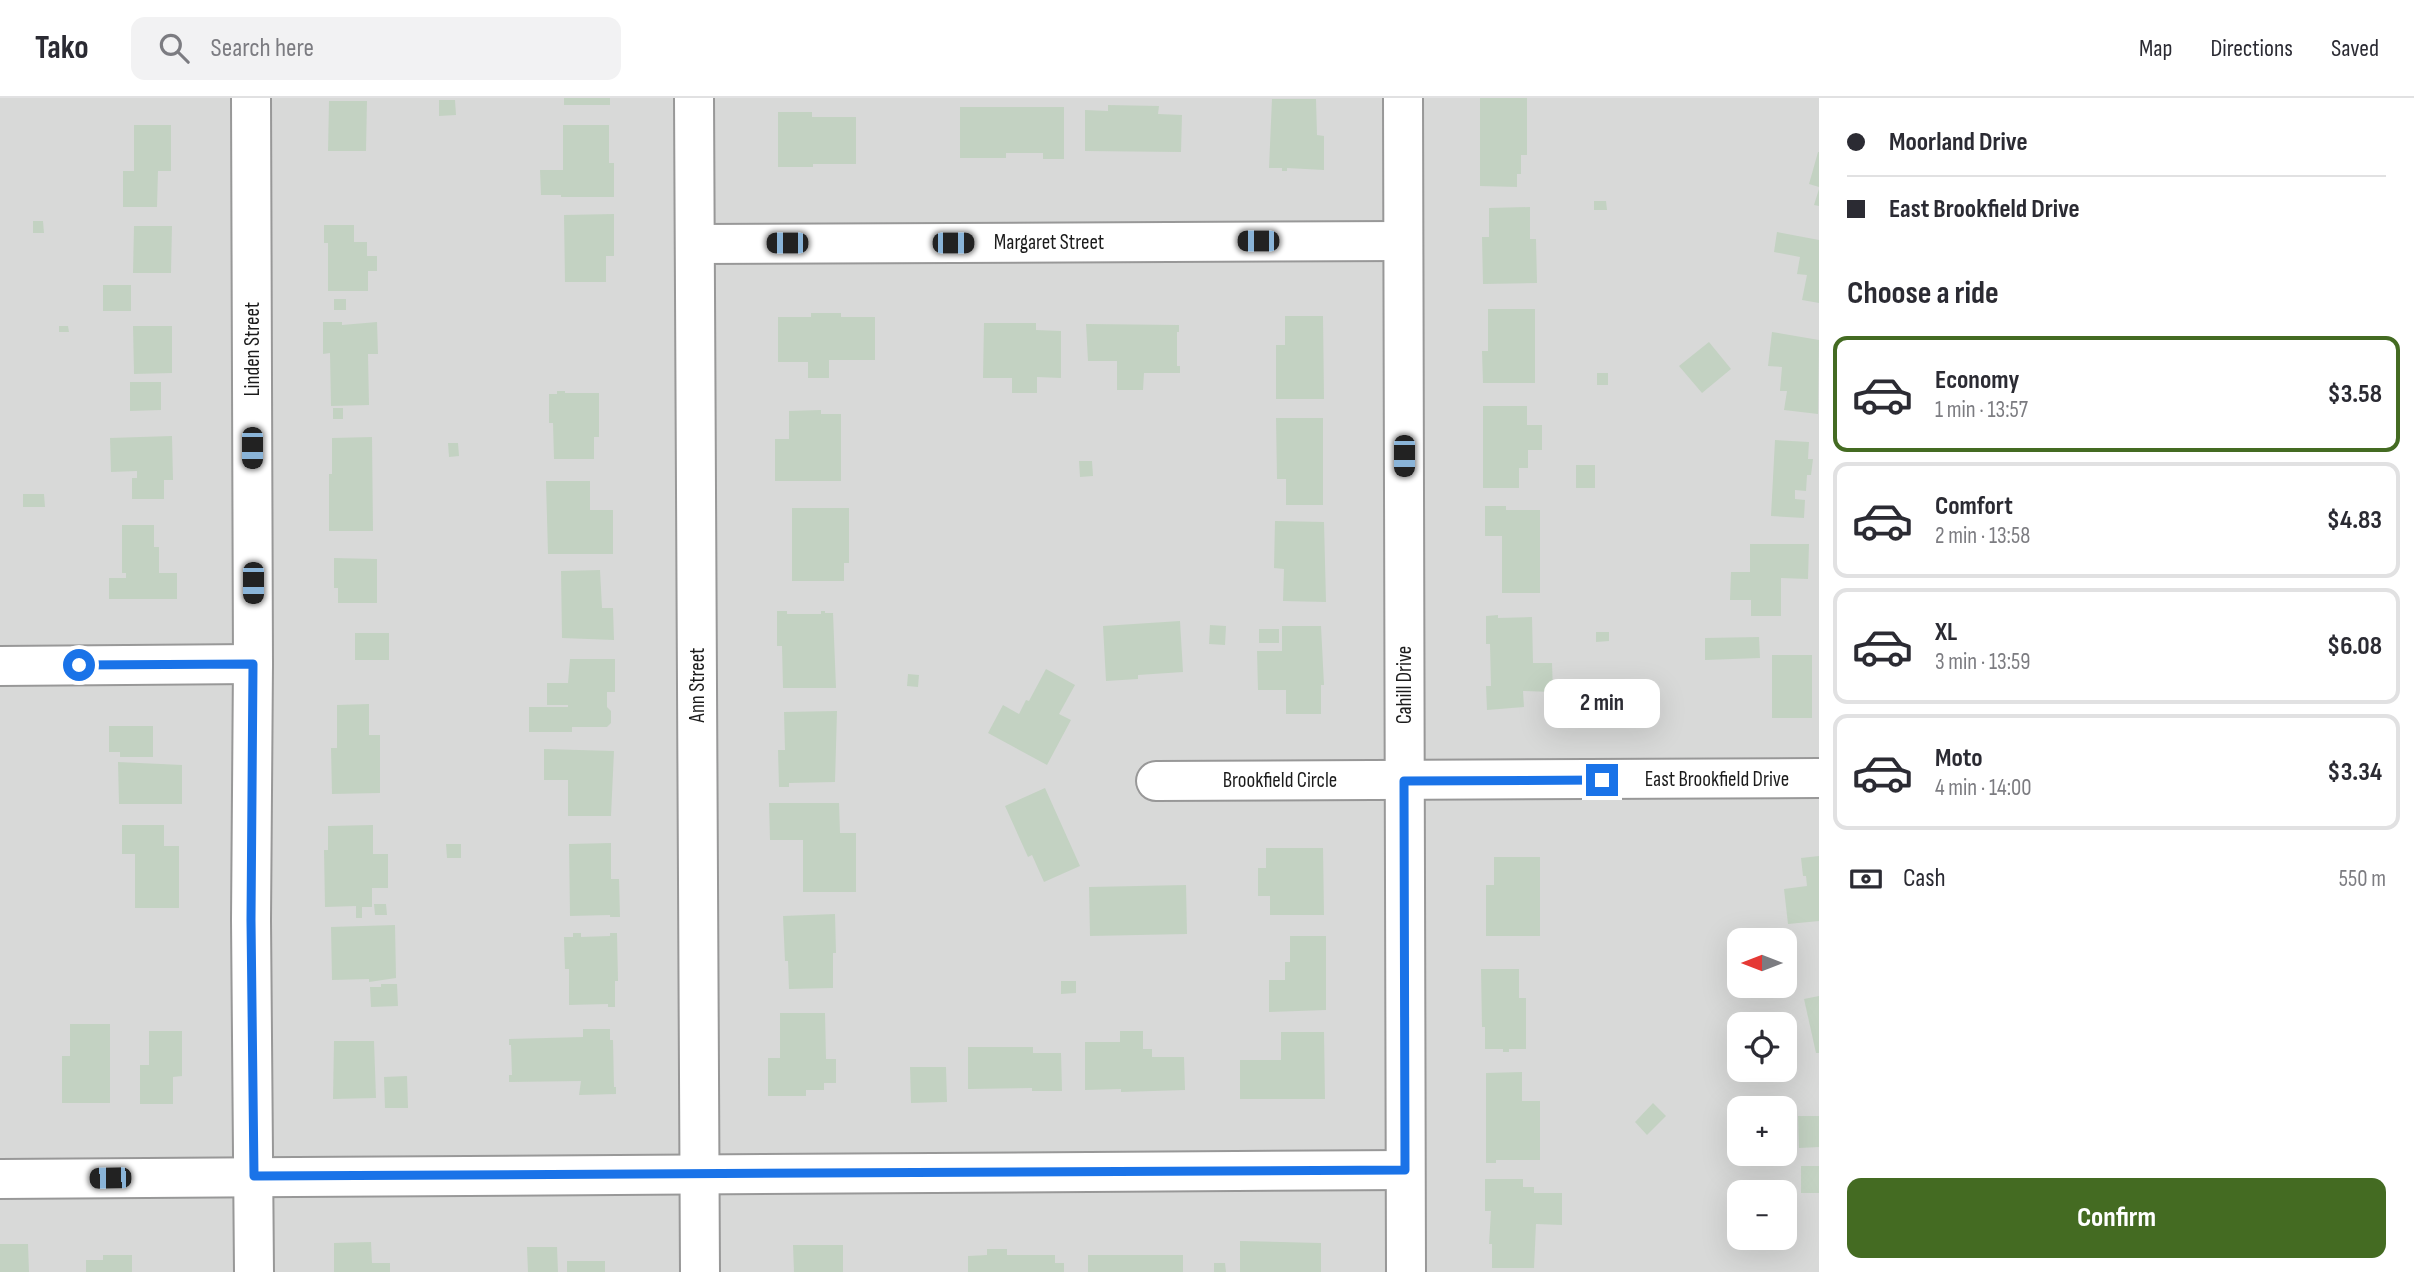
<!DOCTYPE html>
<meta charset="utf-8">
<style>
:root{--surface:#fff;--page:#f2f2f3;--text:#2b2b33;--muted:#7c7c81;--line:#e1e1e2;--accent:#446b22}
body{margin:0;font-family:"Sofia Sans Condensed",sans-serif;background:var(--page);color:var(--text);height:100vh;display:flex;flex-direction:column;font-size:26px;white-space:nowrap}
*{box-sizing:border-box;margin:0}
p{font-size:23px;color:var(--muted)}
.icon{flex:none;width:38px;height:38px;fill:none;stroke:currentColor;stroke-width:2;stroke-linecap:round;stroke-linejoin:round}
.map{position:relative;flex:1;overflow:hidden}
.side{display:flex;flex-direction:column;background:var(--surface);width:595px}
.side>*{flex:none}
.guide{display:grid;align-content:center;height:154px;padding:0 28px;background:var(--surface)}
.needle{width:46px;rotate:270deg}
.fabs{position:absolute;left:1727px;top:830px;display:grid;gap:14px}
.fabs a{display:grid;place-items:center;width:70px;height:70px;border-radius:14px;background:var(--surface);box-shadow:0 7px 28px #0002;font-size:35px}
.end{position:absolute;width:32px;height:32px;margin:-16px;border:9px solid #1a73e8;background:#fff;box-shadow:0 0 0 4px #fff}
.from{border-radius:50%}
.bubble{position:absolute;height:49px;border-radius:14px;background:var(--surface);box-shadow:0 7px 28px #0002;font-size:23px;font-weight:700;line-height:49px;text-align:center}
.car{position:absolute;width:21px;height:42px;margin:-21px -10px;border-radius:9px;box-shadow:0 0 5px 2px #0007;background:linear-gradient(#222 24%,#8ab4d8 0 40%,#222 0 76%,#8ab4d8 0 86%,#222 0)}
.guide b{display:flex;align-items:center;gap:24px;height:66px;font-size:26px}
.guide b+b{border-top:2px solid var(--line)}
.guide i{width:18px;height:18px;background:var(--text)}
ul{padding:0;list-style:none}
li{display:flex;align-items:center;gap:21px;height:116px;margin:0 14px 10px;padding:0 14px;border:4px solid var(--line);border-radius:14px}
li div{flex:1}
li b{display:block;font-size:26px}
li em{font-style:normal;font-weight:700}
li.active{border-color:var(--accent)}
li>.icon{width:63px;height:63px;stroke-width:1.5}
h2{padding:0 28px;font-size:32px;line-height:84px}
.pay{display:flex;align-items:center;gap:18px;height:77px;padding:0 28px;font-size:26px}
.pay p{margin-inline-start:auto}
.action{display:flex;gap:14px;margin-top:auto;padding:14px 28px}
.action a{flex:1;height:80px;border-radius:14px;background:var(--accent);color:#fff;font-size:28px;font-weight:700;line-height:80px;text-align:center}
header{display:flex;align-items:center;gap:42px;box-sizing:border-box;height:98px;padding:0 35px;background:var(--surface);border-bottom:2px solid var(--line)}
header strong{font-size:33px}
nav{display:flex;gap:38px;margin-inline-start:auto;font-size:24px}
.search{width:490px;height:63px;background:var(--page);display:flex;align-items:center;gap:18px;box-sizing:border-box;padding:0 24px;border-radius:14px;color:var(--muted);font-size:26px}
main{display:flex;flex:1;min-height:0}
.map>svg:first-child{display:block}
.residential{fill:#d8d9d8;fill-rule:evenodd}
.building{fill:#c3d2c2}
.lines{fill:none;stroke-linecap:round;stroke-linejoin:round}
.minor-casing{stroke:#989898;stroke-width:42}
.minor{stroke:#fff;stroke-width:38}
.route{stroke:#1a73e8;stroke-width:9}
.labels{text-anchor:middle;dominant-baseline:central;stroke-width:7;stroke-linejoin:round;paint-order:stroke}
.street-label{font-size:21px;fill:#1b1b1b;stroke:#fff}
</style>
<header>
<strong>Tako</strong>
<div class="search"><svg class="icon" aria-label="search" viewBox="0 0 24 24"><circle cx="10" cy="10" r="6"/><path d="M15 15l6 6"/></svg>Search here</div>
<nav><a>Map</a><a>Directions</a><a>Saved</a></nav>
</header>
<main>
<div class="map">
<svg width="1819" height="1174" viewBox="0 0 1819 1174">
<rect width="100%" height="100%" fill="#e1ece3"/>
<path class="residential" d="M0,0H1819V1174H0ZM1740,842H1785V887H1740ZM1740,926H1785V971H1740ZM1740,1010H1785V1055H1740ZM1740,1094H1785V1139H1740Z"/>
<g class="building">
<rect x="564" y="0" width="46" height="7"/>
<polygon points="1480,0 1527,0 1527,57 1521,57 1521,76 1517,76 1517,89 1480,88"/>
<polygon points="1272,1 1316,1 1317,37 1324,38 1324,72 1287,70 1287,73 1282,73 1282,70 1269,70"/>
<polygon points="439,2 455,2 456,17 439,18"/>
<polygon points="329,3 367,3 366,53 328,53"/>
<polygon points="1108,7 1159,8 1158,16 1182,17 1181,54 1085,53 1085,12 1108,13"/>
<polygon points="960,9 1064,9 1064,61 1043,61 1043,55 1006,55 1006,60 960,60"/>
<polygon points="778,14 812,14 812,19 856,19 856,66 813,66 813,69 778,69"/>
<polygon points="134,27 171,27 171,73 158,73 157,109 123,109 123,73 134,73"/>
<polygon points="563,27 609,27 609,65 614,65 614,99 561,99 561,97 541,97 540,72 563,72"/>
<polygon points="1818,54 1819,54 1819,89 1809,86"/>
<polygon points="1819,91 1819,108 1814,107"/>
<polygon points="1594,103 1606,103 1607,112 1594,112"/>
<polygon points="1530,109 1530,141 1536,141 1537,185 1483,186 1482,139 1489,139 1489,110"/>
<polygon points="614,116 614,158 606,158 606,184 565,184 564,117"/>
<polygon points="33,123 43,123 44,135 33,135"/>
<polygon points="324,127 354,127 354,144 367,144 367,158 377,158 377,173 368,173 368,193 328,193 328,145 324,145"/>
<polygon points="134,128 172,128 171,175 133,175"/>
<polygon points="1777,134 1819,142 1819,205 1802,202 1807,177 1797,176 1800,159 1774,154"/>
<rect x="103" y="187" width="28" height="26"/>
<rect x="334" y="201" width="12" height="11"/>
<polygon points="1488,211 1535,211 1535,285 1483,285 1482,253 1488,253"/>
<polygon points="811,215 841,215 841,219 875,219 875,262 829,262 829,280 808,280 808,264 778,264 778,219 811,219"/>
<polygon points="1285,218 1323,218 1324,301 1276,301 1276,247 1285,247"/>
<polygon points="323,224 342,224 342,227 377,224 378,256 368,256 369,307 331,308 330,255 323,256"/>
<polygon points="984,225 1036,225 1036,232 1061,233 1061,280 1037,279 1037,295 1012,295 1012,280 983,280"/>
<polygon points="1086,226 1179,227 1179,234 1177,234 1177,268 1180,268 1180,275 1144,275 1143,292 1117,292 1117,263 1088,263"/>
<polygon points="59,228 68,228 69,234 59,234"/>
<polygon points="133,228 172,228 172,275 134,276"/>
<polygon points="1772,234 1819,242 1818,316 1784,312 1787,293 1780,293 1782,269 1768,268"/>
<polygon points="1709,244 1731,271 1702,295 1679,268"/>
<rect x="1597" y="275" width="11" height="12"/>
<polygon points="130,284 161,284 161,312 130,313"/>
<polygon points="557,293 565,293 565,295 599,295 599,339 594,339 594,361 554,361 553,325 549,325 549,296 557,296"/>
<polygon points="1483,308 1527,308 1527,327 1542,327 1542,352 1528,352 1528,370 1519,370 1519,390 1483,390"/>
<rect x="333" y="310" width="10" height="11"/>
<polygon points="821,312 821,316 841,316 841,383 775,383 775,341 789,341 789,313"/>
<polygon points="1276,320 1323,320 1323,407 1286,407 1286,381 1277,381"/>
<polygon points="172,338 173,382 164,382 164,401 132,401 132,380 137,380 137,373 111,374 110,340"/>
<polygon points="372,339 373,433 329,433 329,376 332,376 332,340"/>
<polygon points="1775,342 1809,344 1808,361 1813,361 1811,377 1807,377 1806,393 1795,392 1795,401 1805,402 1804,420 1771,418"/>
<polygon points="448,345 458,345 459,358 449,359"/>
<polygon points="1079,363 1092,363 1093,378 1080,379"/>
<rect x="1576" y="367" width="19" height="23"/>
<polygon points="546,383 590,383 590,412 613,412 613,456 548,456"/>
<polygon points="23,396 44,396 45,409 23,409"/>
<polygon points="1485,408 1506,408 1506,412 1540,412 1540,495 1502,495 1502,438 1485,438"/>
<polygon points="792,410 849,410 849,465 844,465 844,483 792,483"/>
<polygon points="1275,423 1324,424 1326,504 1283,503 1284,471 1274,470"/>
<polygon points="122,427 154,427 154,449 159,449 159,475 177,475 177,501 109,501 109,480 126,480 126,475 122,475"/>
<polygon points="1750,446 1809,446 1808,481 1781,480 1781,518 1751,518 1751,502 1730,502 1731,474 1750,474"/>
<polygon points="334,460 377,461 377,505 338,505 338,490 334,490"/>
<polygon points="600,472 602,510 613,510 614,542 562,540 561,473"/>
<polygon points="777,513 787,513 787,516 821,516 821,513 825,513 825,515 833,515 836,590 783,590 782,548 777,548"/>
<polygon points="1498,517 1498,520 1532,519 1533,565 1552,565 1553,594 1523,593 1524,609 1487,612 1486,588 1491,588 1490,546 1486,546 1486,518"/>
<polygon points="1180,523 1183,574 1138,577 1138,581 1106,583 1103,528"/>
<polygon points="1210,527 1226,528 1225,547 1209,546"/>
<polygon points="1282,528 1321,528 1324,587 1321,587 1321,616 1286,616 1286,592 1258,592 1257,553 1282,553"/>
<rect x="1259" y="531" width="20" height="14"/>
<polygon points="1596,534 1609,534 1609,543 1596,544"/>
<rect x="355" y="535" width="34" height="27"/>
<polygon points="1759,539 1760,560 1705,562 1705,540"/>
<rect x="1772" y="557" width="40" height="63"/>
<polygon points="570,561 615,561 615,594 607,594 607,609 611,613 611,625 607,629 572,629 572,634 529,634 529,609 568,609 568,607 547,607 547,585 568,585"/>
<polygon points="1046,571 1075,587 1059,616 1071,622 1047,667 988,635 1003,607 1019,616 1026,602 1029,603"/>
<polygon points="908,576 919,577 918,589 907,588"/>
<polygon points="369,606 369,637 380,637 380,695 332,696 331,650 337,650 337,607"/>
<polygon points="837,613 835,684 789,685 789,689 779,689 778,652 785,652 784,614"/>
<polygon points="109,628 153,628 153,659 120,659 120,654 109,654"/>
<polygon points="544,651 614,653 611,718 568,718 568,682 544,682"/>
<polygon points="118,664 182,667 182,706 119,706"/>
<polygon points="1045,690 1080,768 1044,784 1032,757 1028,759 1005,708"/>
<polygon points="769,705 839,705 840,735 856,735 856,794 803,794 803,742 770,742"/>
<polygon points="122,727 164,727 164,748 179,748 179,810 135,810 135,756 122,756"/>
<polygon points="373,727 373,756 388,756 388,790 372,790 372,809 362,809 362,820 356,820 356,808 325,809 324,752 328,752 328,728"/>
<polygon points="611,745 611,781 619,781 620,819 610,819 610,817 570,818 569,746"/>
<polygon points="446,746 461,746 461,760 447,760"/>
<polygon points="1266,750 1323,750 1324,817 1270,817 1270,798 1258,798 1258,770 1266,770"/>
<polygon points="1819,758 1819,823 1788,826 1784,791 1807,788 1806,778 1803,778 1801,760"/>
<polygon points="1494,759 1540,759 1540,838 1486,838 1486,787 1494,787"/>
<polygon points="1186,787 1187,836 1090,838 1089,789"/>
<polygon points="374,806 386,806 387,817 375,817"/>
<polygon points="835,816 836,855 833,855 833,890 789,891 788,863 785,863 783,818"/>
<polygon points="395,827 396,880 369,884 369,881 332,882 331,829"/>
<polygon points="573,835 581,835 581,839 610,838 610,835 617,835 618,883 615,883 615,909 608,909 608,906 569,907 569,871 565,871 564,839 573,839"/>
<polygon points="1290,838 1326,838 1326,912 1269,914 1269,882 1285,882 1285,864 1290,864"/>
<polygon points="1481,871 1519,871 1519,900 1526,900 1526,951 1509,951 1509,954 1503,954 1503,951 1485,951 1485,929 1482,929"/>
<polygon points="1061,883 1076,883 1076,895 1061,896"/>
<polygon points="381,886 397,886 398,908 371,909 370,889 381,889"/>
<polygon points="1819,898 1819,955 1816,955 1804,901"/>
<polygon points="780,915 825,915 826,961 836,961 836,985 824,985 824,992 806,992 806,998 768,998 768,960 780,960"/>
<polygon points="70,926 110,926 110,1005 62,1005 62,958 70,958"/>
<polygon points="583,931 610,931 610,942 613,942 614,989 616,989 616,996 579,997 581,983 509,984 509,977 512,977 511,947 509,947 509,941 583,939"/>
<polygon points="149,933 182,933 182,978 173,979 173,1006 140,1006 140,967 149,967"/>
<polygon points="1120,933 1143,933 1143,951 1152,951 1152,959 1184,959 1185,992 1121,994 1121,991 1085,992 1085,944 1120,944"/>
<polygon points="1281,934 1324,934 1325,1001 1240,1001 1240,962 1281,962"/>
<polygon points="334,943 374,943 376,1000 333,1001"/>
<polygon points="968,949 1033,949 1033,955 1061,955 1062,993 1032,993 1032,990 968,991"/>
<polygon points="910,969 946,969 947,1004 911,1005"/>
<polygon points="1522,974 1522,1003 1540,1003 1540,1062 1496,1062 1496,1065 1486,1065 1486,975"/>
<polygon points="407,978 408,1010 385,1010 384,979"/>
<polygon points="1653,1005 1666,1018 1647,1037 1635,1024"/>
<polygon points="1798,1018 1819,1018 1819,1049 1799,1050"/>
<rect x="1801" y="1068" width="18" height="27"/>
<polygon points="1485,1081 1523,1081 1523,1089 1534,1089 1534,1095 1562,1095 1562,1127 1536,1126 1534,1170 1492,1170 1492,1146 1489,1146 1491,1113 1485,1113"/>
<polygon points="1240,1143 1321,1145 1321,1174 1240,1174"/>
<polygon points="371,1144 372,1165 390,1165 390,1174 334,1174 334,1145"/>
<polygon points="0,1146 28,1146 29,1174 0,1174"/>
<polygon points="793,1147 843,1147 843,1174 794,1174"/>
<polygon points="527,1149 557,1149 558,1174 528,1174"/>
<polygon points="987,1151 1007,1151 1007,1157 1055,1157 1055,1165 1064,1165 1064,1174 968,1174 968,1158 987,1157"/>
<polygon points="103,1157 132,1157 132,1174 86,1174 86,1162 103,1162"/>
<rect x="1088" y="1157" width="95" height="17"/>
<rect x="567" y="1163" width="38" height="11"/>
<polygon points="1214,1165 1225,1165 1226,1174 1214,1174"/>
</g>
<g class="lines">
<defs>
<g id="minor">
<polyline points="251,0 253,566 251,822 254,1174"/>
<polyline points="694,0 700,1174"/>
<polyline points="1403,0 1406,1174"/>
<polyline points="695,146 1403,143"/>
<polyline points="0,568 253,566"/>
<polyline points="1156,683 1819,680"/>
<polyline points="0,1081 1405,1072"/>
</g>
</defs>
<use href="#minor" class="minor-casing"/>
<use href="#minor" class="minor"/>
</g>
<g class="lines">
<polyline class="route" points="79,567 253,566 251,822 254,1078 1405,1072 1404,683 1602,682"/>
</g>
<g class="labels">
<g class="street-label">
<text x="1049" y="144">Margaret Street</text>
<text transform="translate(252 251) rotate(-90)">Linden Street</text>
<text transform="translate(697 587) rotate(-90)">Ann Street</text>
<text transform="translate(1404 587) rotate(-90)">Cahill Drive</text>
<text x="1717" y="681">East Brookfield Drive</text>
<text x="1280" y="682">Brookfield Circle</text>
</g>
</g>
</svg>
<div class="fabs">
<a><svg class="needle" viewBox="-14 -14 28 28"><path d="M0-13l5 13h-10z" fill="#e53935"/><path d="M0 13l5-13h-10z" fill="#7c7c81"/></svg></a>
<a><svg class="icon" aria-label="locate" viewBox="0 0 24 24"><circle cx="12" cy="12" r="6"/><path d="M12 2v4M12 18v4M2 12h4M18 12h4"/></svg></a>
<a>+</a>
<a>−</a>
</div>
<i class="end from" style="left:79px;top:567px"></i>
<i class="end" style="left:1602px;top:682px"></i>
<div class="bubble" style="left:1544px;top:581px;width:116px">2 min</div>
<i class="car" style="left:1258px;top:143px;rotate:270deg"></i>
<i class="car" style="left:787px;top:145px;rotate:270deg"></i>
<i class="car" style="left:953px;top:145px;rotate:90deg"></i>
<i class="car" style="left:252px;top:350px;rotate:180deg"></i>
<i class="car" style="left:1404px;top:358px;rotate:180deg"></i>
<i class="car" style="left:253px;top:485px;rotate:180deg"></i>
<i class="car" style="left:110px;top:1080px;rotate:269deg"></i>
</div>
<section class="side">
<div class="guide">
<b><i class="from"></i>Moorland Drive</b>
<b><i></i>East Brookfield Drive</b>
</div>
<h2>Choose a ride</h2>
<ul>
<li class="active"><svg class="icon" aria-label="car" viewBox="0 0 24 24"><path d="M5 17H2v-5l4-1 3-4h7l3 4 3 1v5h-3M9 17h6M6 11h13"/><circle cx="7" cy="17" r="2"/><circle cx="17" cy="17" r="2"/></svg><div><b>Economy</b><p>1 min · 13:57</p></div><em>$3.58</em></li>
<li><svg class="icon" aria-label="car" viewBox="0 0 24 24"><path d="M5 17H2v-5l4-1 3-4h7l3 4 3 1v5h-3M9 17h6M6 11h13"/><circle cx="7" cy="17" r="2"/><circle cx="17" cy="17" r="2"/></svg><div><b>Comfort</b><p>2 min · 13:58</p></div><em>$4.83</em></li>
<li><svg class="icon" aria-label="car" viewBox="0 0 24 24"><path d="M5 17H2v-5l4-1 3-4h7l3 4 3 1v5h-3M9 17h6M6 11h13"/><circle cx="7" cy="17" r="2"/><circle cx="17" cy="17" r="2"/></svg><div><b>XL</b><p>3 min · 13:59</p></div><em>$6.08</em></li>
<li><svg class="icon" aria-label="car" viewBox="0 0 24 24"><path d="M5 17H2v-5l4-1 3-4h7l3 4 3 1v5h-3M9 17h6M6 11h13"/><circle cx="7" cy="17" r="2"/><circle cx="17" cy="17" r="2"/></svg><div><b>Moto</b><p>4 min · 14:00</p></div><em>$3.34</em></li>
</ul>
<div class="pay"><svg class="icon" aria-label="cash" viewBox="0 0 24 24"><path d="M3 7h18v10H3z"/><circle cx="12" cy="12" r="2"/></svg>Cash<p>550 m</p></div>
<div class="action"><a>Confirm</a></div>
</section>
</main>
